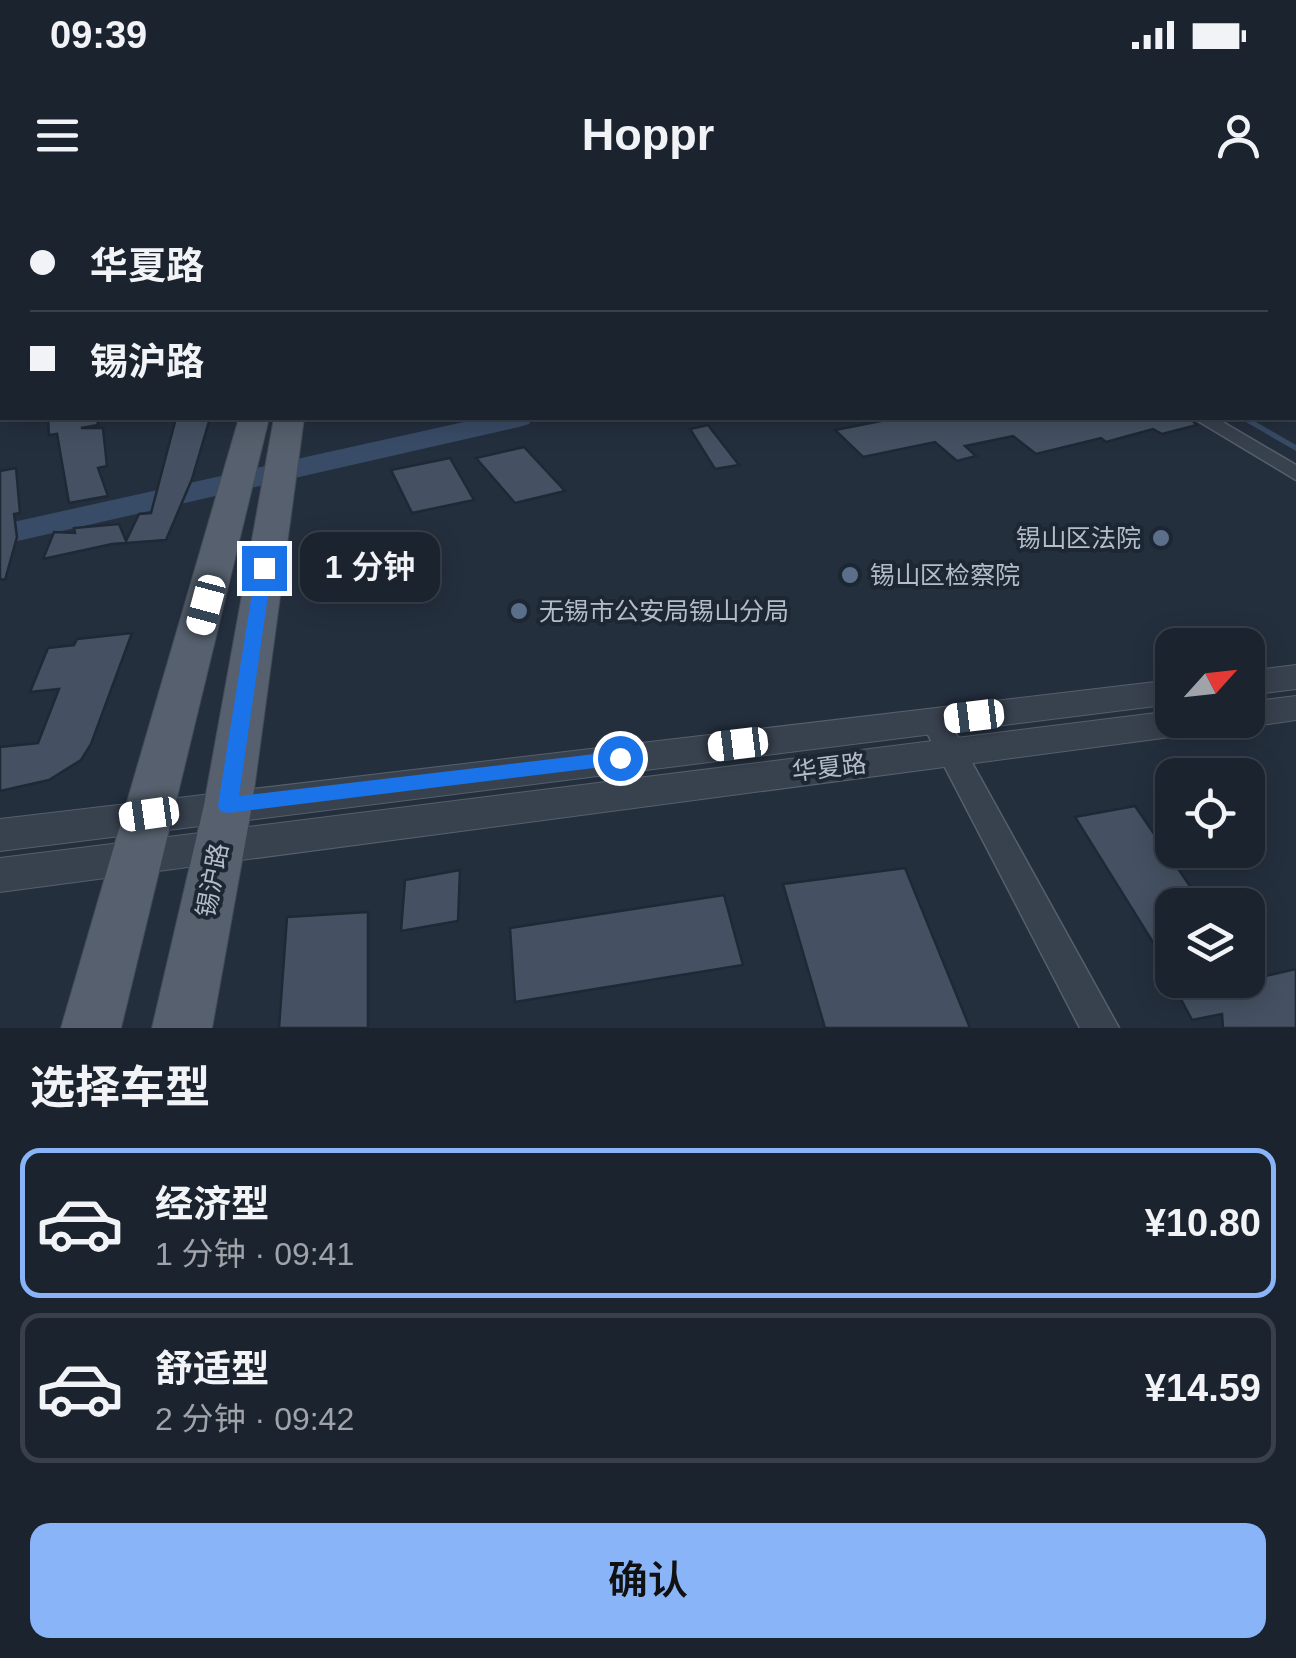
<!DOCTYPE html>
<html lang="zh">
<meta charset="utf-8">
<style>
:root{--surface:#1b232e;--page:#282f3a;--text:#f1f3f6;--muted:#a0a4aa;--line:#39404a;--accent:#8ab4f8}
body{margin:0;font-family:Helvetica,"Noto Sans SC",sans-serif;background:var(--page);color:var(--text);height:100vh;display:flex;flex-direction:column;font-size:38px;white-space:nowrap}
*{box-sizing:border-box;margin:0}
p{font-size:32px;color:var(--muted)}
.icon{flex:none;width:55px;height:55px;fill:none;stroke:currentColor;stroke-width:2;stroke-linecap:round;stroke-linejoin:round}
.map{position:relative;height:828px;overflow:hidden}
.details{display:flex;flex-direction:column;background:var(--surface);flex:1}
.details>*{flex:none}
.top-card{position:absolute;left:0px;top:0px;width:1298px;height:220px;box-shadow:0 5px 25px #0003,0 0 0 2px var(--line);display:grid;align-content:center;height:220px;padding:0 30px;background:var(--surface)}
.needle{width:65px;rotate:63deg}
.controls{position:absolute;left:1155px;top:428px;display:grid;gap:20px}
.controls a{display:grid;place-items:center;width:110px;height:110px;border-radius:20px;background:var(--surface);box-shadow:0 5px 25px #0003,0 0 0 2px var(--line);font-size:50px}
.end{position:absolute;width:45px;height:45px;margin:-22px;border:12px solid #1a73e8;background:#fff;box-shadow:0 0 0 5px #fff}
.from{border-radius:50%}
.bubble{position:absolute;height:70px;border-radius:20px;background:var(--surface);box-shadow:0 5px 25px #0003,0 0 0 2px var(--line);font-size:32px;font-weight:600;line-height:70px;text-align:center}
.car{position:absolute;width:30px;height:60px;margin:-30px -15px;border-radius:12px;box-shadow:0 0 8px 2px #0007;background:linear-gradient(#fff 24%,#345 0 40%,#fff 0 76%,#345 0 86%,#fff 0)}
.top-card b{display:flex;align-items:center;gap:35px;height:95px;font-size:38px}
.top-card b+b{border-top:2px solid var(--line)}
.top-card i{width:25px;height:25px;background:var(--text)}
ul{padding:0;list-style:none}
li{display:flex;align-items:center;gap:30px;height:150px;margin:0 20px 15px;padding:0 10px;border:5px solid var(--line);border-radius:20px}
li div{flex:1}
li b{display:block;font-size:38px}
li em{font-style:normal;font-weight:600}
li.selected{border-color:var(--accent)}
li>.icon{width:90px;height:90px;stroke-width:1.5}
h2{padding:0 30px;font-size:45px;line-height:120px}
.primary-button{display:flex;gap:20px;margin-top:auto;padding:20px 30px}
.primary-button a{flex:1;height:115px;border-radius:20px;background:var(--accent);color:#111;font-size:40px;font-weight:600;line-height:115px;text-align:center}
.status{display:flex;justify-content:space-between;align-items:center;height:70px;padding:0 50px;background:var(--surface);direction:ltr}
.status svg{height:28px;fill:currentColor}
header{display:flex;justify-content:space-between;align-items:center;height:130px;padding:0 30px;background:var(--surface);font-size:45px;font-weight:600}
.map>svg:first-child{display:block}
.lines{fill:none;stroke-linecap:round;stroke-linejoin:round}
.stream{stroke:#394c67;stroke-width:5}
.river{fill:#394c67;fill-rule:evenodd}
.building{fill:#455162;stroke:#1f2835;stroke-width:2.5}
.minor-casing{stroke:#565f6c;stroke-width:3}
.tertiary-casing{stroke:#565f6c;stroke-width:2}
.primary-casing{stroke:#414a57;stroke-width:2}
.minor{fill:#38414e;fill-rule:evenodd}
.tertiary{fill:#38414e;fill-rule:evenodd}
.primary{fill:#56606e;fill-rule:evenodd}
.route{fill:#1a73e8}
.service-dot{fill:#5c6f8a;stroke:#1d2633;stroke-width:4}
.labels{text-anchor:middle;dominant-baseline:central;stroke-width:8;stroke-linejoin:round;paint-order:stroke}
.poi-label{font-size:25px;fill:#b4bcc9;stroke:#1d2633;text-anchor:start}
.street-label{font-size:25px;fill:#b4bcc9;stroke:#1d2633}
</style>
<div class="status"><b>09:39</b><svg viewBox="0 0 49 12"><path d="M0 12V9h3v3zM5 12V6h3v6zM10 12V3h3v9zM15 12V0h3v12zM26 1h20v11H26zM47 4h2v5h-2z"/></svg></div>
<header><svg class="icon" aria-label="menu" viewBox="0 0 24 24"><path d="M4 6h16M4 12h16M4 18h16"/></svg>Hoppr<svg class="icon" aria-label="person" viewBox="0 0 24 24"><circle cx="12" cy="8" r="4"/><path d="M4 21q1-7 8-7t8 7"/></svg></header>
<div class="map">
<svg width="1296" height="828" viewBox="0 0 1296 828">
<rect width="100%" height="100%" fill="#242f3e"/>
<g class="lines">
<polyline class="stream" points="1244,218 1296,248"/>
<g class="river">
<polygon points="1296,0 1296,11 1295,11 1295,2 1287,2"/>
<polygon points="482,218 533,218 529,224 519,227 0,345 0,325"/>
</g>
</g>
<g class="building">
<polygon points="48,218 97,218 98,225 81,228 103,228 107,266 98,268 108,296 69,303 57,234 49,235"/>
<polygon points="176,218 210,218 192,279 166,340 112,344 43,359 54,332 75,333 74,328 119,324 126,341 139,314 151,313"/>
<polygon points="896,218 1190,218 1197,225 1162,234 1153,229 1106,242 1101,238 1036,254 1013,236 965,246 976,256 957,261 935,242 863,257 835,230"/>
<polygon points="708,225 739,265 715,269 690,229"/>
<polygon points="524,247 565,291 515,303 476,258"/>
<polygon points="450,258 474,300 412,313 391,270"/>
<polygon points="16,268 20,313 14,314 17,337 5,380 0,379 0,271"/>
<polygon points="132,433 91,544 81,560 49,580 0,591 0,547 38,543 59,489 30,492 48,448 74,445 77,439"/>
<polygon points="1135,606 1203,705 1172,705 1172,773 1075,617"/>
<polygon points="905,668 970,828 825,828 783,684"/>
<polygon points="460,670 458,721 401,731 405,680"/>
<polygon points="724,695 743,765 515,802 510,728"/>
<polygon points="368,712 368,828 279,828 287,717"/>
<polygon points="1296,769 1296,828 1223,828 1222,814 1192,820 1176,790 1182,789 1177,780 1248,780"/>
</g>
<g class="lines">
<defs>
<g id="minor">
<polygon points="1229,0 1248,0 1249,2 1230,2"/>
<rect x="1295" y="13" width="1" height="9"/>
<polygon points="1296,110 1296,121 1295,121 1295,110"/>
<polygon points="1193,218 1216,218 1296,265 1296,280"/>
<polygon points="935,510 945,514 1119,828 1080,828 921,521 925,514"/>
</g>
<g id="tertiary">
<polygon points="1296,465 1296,489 1248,495 1248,471"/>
<polygon points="1172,480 1172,504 0,651 0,619"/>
<polygon points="1296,496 1296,520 1248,527 1235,520 1248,520 1248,502"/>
<polygon points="1172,511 1172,520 1218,520 1213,529 1201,533 0,692 0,658"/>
</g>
<g id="primary">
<polygon points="291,0 311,0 312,2 292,2"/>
<polygon points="239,218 269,218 121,828 61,828"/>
<polygon points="274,218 304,218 252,605 212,828 152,828 204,605"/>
</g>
</defs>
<use href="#minor" class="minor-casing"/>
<use href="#tertiary" class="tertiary-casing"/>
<use href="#primary" class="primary-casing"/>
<use href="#minor" class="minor"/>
<use href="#tertiary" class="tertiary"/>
<use href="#primary" class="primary"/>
</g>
<polygon class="route" points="264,363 272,368 239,596 620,551 627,553 627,564 228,613 220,611 218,605 256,368"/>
<g class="service-dot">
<circle cx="1161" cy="338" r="10"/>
<circle cx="850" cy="375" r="10"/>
<circle cx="519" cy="411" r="10"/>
</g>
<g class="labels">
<g class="poi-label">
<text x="1141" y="338" text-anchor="end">锡山区法院</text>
<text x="870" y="375">锡山区检察院</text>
<text x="539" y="411">无锡市公安局锡山分局</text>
</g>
<g class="street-label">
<text transform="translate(829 567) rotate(-7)">华夏路</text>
<text transform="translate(212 680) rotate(-79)">锡沪路</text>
</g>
</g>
</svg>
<div class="controls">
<a><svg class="needle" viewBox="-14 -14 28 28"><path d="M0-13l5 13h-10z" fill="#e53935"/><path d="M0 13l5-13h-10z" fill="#a0a4aa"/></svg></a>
<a><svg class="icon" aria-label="locate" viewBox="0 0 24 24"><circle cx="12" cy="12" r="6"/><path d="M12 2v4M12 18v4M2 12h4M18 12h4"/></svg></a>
<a><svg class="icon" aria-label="layers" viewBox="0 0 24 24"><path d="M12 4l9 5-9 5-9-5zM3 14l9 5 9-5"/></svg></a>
</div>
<i class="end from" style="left:620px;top:558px"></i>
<i class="end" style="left:264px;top:368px"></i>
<div class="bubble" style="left:300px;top:332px;width:140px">1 分钟</div>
<i class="car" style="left:206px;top:405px;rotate:195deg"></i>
<i class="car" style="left:974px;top:516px;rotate:263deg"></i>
<i class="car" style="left:738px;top:544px;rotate:263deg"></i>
<i class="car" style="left:149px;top:614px;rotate:262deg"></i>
<div class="top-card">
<b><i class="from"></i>华夏路</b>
<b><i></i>锡沪路</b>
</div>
</div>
<section class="details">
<h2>选择车型</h2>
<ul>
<li class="selected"><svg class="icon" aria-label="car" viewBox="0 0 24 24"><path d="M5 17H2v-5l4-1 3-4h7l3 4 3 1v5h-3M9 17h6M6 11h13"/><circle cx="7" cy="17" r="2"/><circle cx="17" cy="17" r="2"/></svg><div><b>经济型</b><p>1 分钟 · 09:41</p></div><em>¥10.80</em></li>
<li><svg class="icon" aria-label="car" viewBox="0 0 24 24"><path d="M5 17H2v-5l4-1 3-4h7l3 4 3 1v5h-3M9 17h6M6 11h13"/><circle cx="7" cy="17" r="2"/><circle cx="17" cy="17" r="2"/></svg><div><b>舒适型</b><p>2 分钟 · 09:42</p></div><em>¥14.59</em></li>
</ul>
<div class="primary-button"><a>确认</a></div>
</section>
